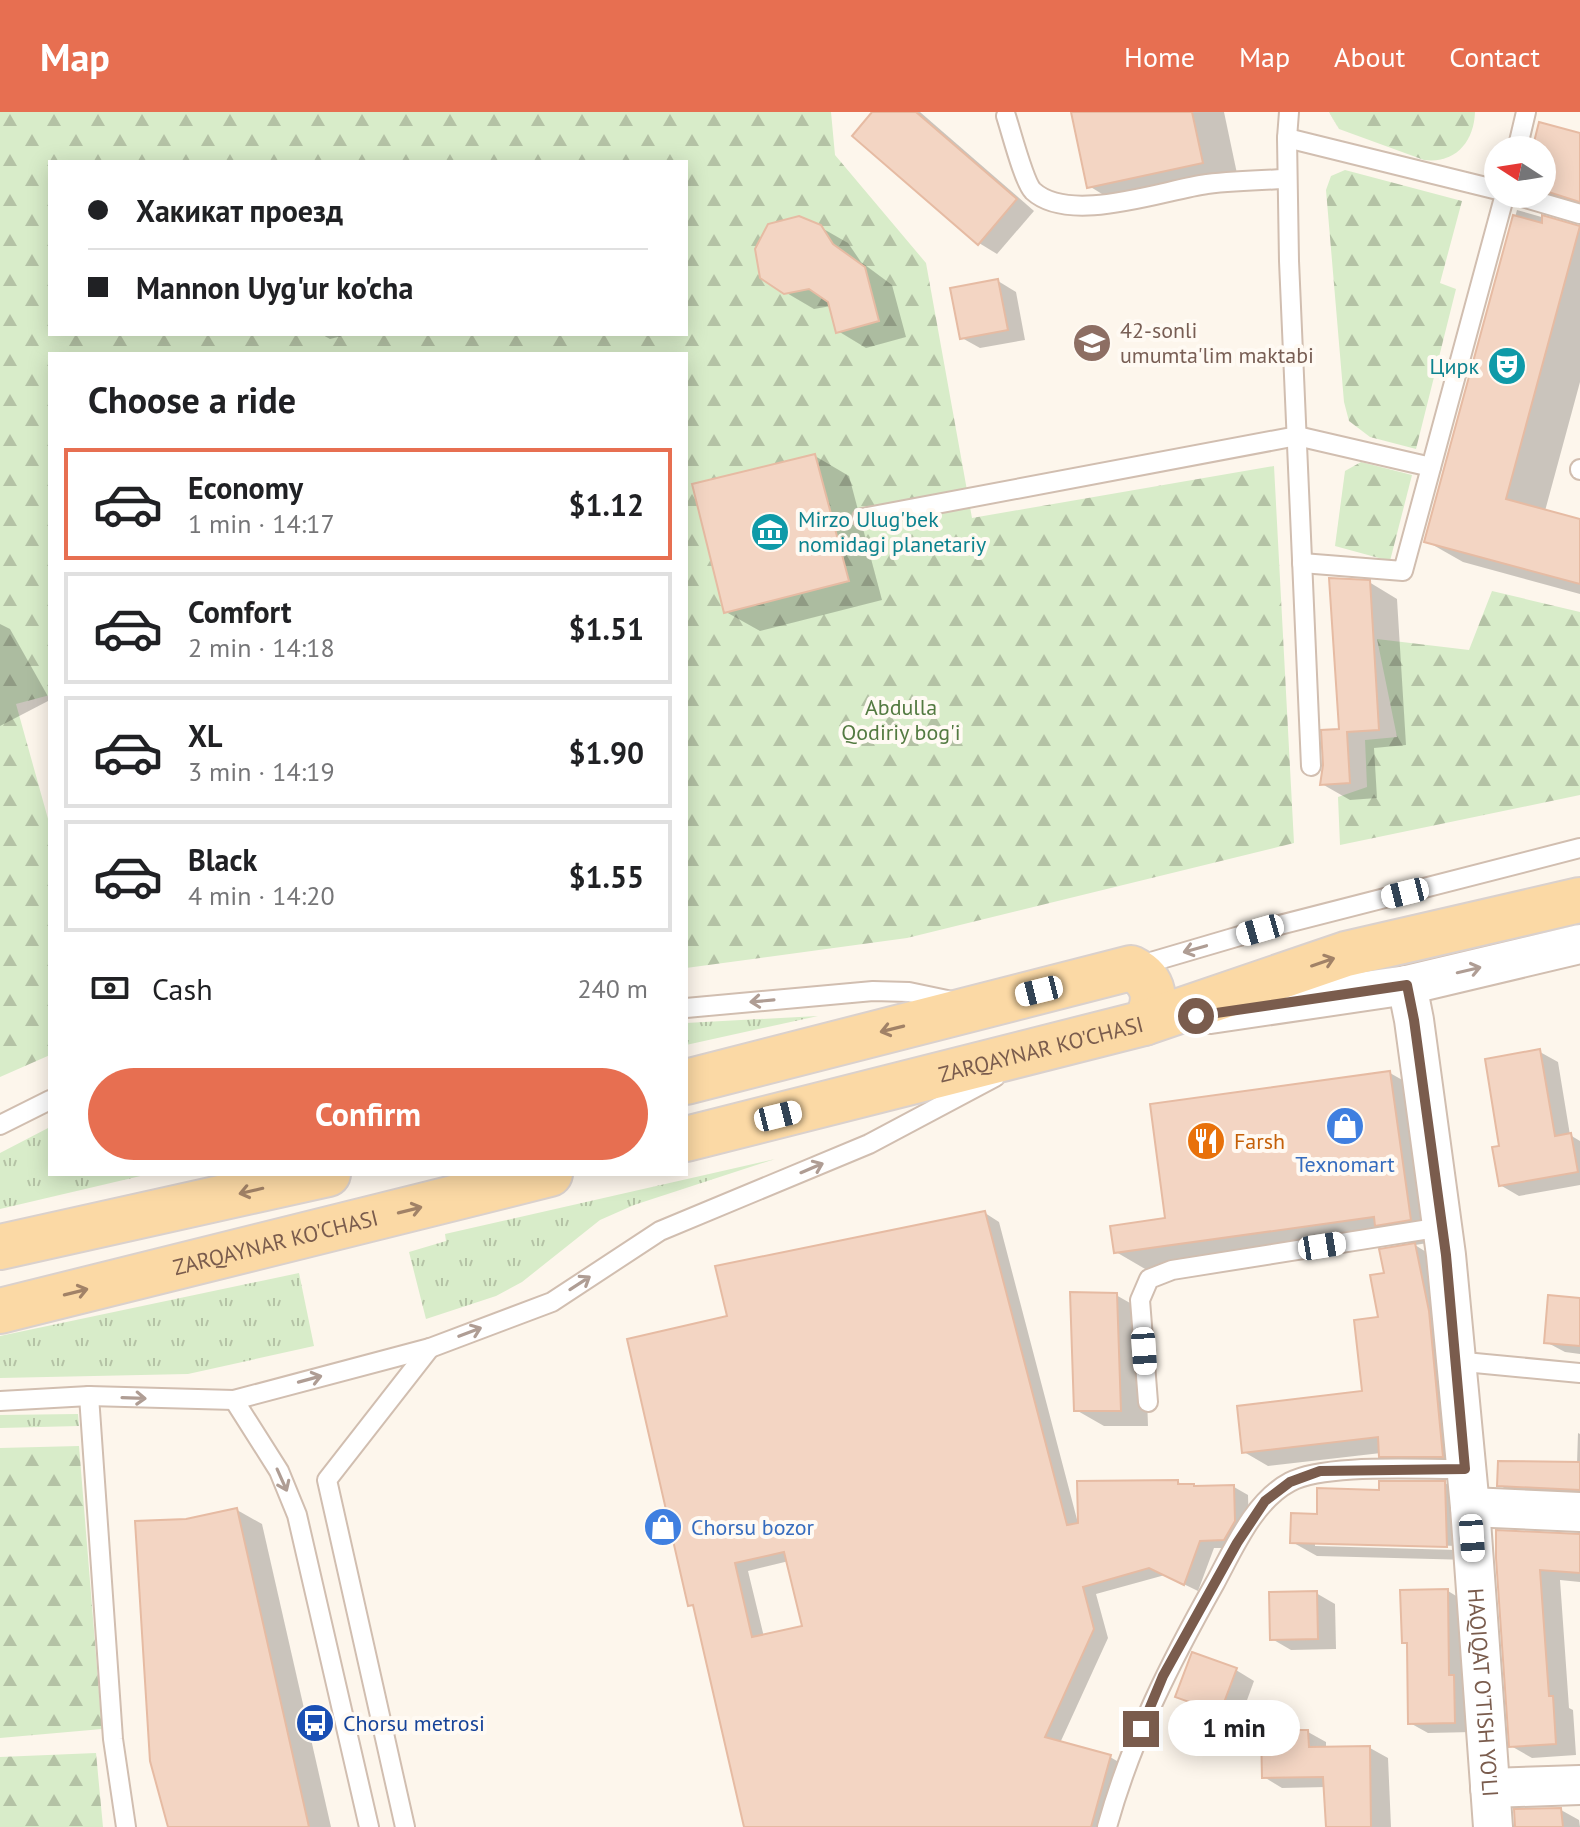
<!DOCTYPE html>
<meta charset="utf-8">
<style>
:root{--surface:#fff;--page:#f6f6f6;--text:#202124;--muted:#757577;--line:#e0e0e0;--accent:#e76f51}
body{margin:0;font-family:"PT Sans",sans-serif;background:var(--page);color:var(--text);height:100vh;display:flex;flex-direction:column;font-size:30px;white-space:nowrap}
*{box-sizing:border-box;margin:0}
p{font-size:26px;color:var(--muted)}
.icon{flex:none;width:44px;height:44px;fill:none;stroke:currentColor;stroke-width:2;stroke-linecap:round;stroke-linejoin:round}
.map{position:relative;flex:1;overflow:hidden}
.drawer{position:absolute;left:48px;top:240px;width:640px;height:824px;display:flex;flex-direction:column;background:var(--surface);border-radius:0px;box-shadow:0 4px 20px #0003}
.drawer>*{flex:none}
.guide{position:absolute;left:48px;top:48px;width:640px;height:176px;border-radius:0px;box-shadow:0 4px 20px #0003;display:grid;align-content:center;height:176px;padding:0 40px;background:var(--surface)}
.needle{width:52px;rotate:282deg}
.tools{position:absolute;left:1484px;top:24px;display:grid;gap:16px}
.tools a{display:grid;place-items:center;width:72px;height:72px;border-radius:50%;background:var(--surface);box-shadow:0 4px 20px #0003;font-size:40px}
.end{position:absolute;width:36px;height:36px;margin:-18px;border:10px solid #7a5c4d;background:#fff;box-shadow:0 0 0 4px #fff}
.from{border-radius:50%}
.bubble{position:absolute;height:56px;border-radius:28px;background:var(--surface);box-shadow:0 4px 20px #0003;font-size:26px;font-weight:700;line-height:56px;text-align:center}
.car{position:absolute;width:24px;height:48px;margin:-24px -12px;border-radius:10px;box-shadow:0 0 6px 2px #0007;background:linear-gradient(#fff 24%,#345 0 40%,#fff 0 76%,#345 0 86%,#fff 0)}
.guide b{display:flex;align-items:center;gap:28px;height:76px;font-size:30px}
.guide b+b{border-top:2px solid var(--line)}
.guide i{width:20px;height:20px;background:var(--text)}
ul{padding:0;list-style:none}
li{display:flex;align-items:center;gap:24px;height:112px;margin:0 16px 12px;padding:0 24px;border:4px solid var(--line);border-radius:0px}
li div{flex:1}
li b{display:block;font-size:30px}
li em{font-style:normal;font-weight:700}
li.selected{border-color:var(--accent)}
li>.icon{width:72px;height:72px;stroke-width:1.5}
h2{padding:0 40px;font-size:36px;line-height:96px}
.pay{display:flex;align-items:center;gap:20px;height:88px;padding:0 40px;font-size:30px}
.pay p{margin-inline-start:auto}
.cta{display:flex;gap:16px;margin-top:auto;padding:16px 40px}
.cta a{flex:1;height:92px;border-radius:48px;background:var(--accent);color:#fff;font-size:32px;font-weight:700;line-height:92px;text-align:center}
header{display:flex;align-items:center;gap:48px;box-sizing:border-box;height:112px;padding:0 40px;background:var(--accent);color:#fff}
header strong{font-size:38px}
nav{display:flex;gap:44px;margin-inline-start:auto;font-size:28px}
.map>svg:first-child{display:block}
.grass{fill:url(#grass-tufts)}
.forest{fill:url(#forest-firs);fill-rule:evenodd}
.shadow{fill:#0003;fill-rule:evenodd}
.building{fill:#f3d5c3;stroke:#e6bba3;stroke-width:2;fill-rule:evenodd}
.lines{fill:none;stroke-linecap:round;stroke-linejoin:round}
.lane-casing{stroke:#d1beb0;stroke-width:22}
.street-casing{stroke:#d1beb0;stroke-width:42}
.primary-casing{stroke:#dad1cd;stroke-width:48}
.lane{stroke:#fff;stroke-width:18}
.street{stroke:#fff;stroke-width:38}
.primary{stroke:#fbd9a5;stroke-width:44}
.oneway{stroke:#af9d94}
.oneway2{stroke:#a18267}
.route{stroke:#7a5c4d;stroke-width:10}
.labels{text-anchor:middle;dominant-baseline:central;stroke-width:8;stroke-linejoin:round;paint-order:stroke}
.education-label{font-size:22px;fill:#785e54;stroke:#fffaf3;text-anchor:start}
.culture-label{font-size:22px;fill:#0d838f;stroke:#fffaf3;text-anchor:end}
.park-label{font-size:22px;fill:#537a41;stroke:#fffaf3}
.street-label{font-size:22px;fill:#7a5c4d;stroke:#fffaf3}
.food-label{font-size:22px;fill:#c56008;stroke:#fffaf3;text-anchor:start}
.shop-label{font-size:22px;fill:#366cbe;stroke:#fffaf3}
.transit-label{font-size:22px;fill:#164399;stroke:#fffaf3;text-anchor:start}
</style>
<header>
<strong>Map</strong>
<nav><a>Home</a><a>Map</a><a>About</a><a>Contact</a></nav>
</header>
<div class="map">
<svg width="1580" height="1715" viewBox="0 0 1580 1715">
<defs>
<pattern id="grass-tufts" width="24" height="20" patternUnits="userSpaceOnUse" patternTransform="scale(2)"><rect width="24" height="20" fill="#d8ecc9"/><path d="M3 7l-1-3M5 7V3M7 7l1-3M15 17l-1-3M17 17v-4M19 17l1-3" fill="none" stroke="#b4c2a5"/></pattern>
<pattern id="forest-firs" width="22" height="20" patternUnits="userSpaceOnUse" patternTransform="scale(2)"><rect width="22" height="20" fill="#d8ecc9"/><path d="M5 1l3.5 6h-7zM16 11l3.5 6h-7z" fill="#b4c2a5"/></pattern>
</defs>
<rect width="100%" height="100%" fill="#fdf6ec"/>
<g class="grass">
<polygon points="818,904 686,933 686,911"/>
<polygon points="50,1015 50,1062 149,1062 0,1097 0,1041"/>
<polygon points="775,1047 634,1093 600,1108 522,1170 496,1184 426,1207 409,1140 446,1129 445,1122"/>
<polygon points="299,1161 314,1234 188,1262 0,1266 0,1224"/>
<polygon points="78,1302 79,1314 0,1316 0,1303"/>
</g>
<g class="forest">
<path d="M0,0H831L835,43L926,151L972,406L1274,354L1294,731L907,826L686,856V242H50V583L16,592L50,714V943L0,965ZM50,50H686V222H50Z"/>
<path d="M1329,0H1475C1474,30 1455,52 1424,48L1339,17Z"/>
<polygon points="1345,58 1462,89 1440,171 1456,177 1416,337 1370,325 1349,309 1344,290 1326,78 1331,64"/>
<polygon points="1361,350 1412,363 1390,449 1335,434 1345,359"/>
<polygon points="1492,479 1580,500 1580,683 1340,733 1338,685 1367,675 1365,628 1397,625 1377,527 1469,538"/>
<polygon points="79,1334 102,1617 0,1626 0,1336"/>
<polygon points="96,1641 103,1715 0,1715 0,1645"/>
</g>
<g class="shadow">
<polygon points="875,0 920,0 1034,99 997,142 979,131"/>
<polygon points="1073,0 1224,0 1239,71 1125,96 1089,74"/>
<polygon points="1580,23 1580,99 1542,82 1542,38 1534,38"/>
<polygon points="1517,98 1580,116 1580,270 1545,399 1580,409 1580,482 1463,450 1426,429"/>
<polygon points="820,115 848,131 861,150 892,173 906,225 866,236 838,219 831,194 814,197 785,180"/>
<polygon points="998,169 1016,180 1025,228 980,236 962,226"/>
<polygon points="321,222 350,222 330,227"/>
<polygon points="815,344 849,364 882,488 760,519 726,500"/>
<polygon points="1369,470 1397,487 1406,633 1374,636 1377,686 1350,688 1322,672 1341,619"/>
<polygon points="0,512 10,517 50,588 0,614"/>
<polygon points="1540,940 1558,950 1570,1023 1580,1029 1580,1073 1519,1084 1500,1073 1502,1035"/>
<polygon points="1390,961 1427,982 1447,1128 1415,1133 1439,1148 1467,1358 1405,1358 1381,1344 1381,1341 1268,1354 1244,1340 1364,1280 1380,1206 1386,1163 1414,1134 1401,1126 1152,1161 1116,1140"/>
<path d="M985,1101L999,1110L1079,1415L1178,1370L1185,1374L1234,1375L1248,1383L1249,1418L1238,1436H1214L1198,1479L1165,1463L1096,1482L1108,1526L1060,1631L1110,1645L1124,1653L1107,1715H746L696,1496L690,1493L730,1205ZM789,1449L804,1515L764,1525L748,1459Z"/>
<polygon points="1116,1183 1144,1199 1148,1314 1104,1314 1076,1298"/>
<polygon points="1580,1188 1580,1242 1565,1240 1546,1230"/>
<polygon points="1578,1321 1580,1322 1580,1388 1520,1385 1499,1373 1577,1352"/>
<path d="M1445,1371L1469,1385L1471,1448L1317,1444L1292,1430L1319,1404L1381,1380ZM1315,1430L1458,1434L1457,1438L1315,1434Z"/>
<polygon points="237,1398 262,1412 331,1715 170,1715 186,1409"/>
<polygon points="1580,1424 1580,1470 1560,1468 1569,1596 1573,1598 1576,1643 1532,1646 1511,1634 1498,1446"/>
<polygon points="1448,1479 1466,1490 1473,1620 1428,1621 1410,1611 1409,1533 1403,1530"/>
<polygon points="1316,1481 1335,1492 1336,1537 1291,1538 1272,1527"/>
<polygon points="1236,1558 1254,1569 1239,1610 1196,1594 1178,1584"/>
<polygon points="1308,1620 1326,1630 1326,1636 1370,1636 1388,1646 1391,1715 1327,1715 1326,1675 1282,1676 1264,1665"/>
<polygon points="1561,1698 1579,1708 1580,1715 1517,1715"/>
</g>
<g class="building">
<polygon points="872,0 916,0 1017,87 978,133 852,24"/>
<polygon points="1071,0 1192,0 1203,51 1087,76"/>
<polygon points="1539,10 1580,21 1580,90 1542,78 1542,38 1532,38"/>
<polygon points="1513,103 1542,111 1542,103 1580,114 1506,387 1580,407 1580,472 1424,430"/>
<polygon points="799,104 821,113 833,132 865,155 879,209 836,221 828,190 809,177 784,182 760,166 755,137 768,112"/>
<polygon points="998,167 1008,218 960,227 950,176"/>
<polygon points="815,342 849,469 724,501 692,372"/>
<polygon points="1329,466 1370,468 1379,618 1347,620 1350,671 1320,673 1323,653 1321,618 1339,617"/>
<polygon points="1540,937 1555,1024 1571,1021 1578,1060 1499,1074 1492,1035 1499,1034 1485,947"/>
<polygon points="1390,959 1411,1108 1375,1114 1374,1105 1114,1141 1110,1114 1165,1106 1150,992"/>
<path d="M985,1099L1067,1413L1078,1411L1077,1369L1178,1368V1372H1194V1374L1234,1373L1235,1409L1224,1428L1200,1429L1184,1473L1149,1456L1083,1475L1094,1517L1045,1625L1111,1643L1091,1715H744L693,1493L688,1494L627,1227L727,1204L715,1154ZM784,1440L802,1514L752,1525L735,1451Z"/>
<polygon points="1415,1131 1429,1199 1443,1345 1379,1345 1378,1325 1242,1341 1237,1294 1362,1279 1354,1208 1378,1205 1370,1163 1384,1161 1379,1137"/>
<polygon points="1070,1180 1117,1181 1121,1299 1074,1299"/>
<polygon points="1548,1183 1580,1186 1580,1234 1544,1231"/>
<polygon points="1498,1349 1580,1350 1580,1378 1497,1374"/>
<polygon points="1379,1369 1445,1369 1447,1435 1290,1431 1291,1401 1317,1402 1317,1376 1379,1378"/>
<polygon points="237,1396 309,1715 168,1715 150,1649 135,1409 186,1407"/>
<polygon points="1496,1418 1580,1422 1580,1461 1540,1458 1549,1584 1553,1584 1556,1632 1509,1635 1496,1446"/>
<polygon points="1448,1477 1449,1563 1454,1563 1455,1611 1408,1612 1407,1531 1402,1531 1400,1478"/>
<polygon points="1317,1479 1318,1527 1270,1528 1269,1480"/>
<polygon points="1192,1540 1237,1556 1220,1601 1175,1585"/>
<polygon points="1261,1618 1308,1618 1309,1635 1370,1634 1371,1715 1326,1715 1323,1665 1262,1666"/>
<polygon points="1561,1696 1563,1715 1515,1715 1514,1697"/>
</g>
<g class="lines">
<defs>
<g id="lane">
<polyline points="1289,0 1287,26 1289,149 1311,654"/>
<path d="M1006,4C1011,19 1024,70 1033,79C1070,113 1163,78 1207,72C1234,69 1261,68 1287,67"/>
<polyline points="1287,26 1498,78"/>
<polyline points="1517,38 1526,0"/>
<polyline points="1512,82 1580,102"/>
<polyline points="1580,358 1580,357"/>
<polyline points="862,406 1297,324 1431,355"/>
<polyline points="1302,451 1403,459 1505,82"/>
<polyline points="1134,855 1260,818 1580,736"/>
<polyline points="686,896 873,879 909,880 952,889"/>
<polyline points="0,1013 50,988"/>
<polyline points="1454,1249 1580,1261"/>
<polyline points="89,1284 113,1627 126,1715"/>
<polyline points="234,1288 279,1359 297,1403 369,1715"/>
<polyline points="0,1289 89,1284 234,1288 430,1236 552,1190 660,1119 869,1032 995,965"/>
<polyline points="1148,1290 1140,1188 1149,1167 1172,1158 1442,1115"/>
<polyline points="405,1715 327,1368 430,1236"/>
<path d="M1107,1715C1131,1628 1171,1549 1215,1471C1234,1436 1254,1389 1290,1370C1326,1351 1422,1358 1465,1357"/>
</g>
<g id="street">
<path id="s1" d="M1407,873L1414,908L1446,1143L1470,1395L1493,1715"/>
<polyline points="1210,902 1407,873 1580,832"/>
<polyline points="1470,1395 1580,1400"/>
<polyline points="1490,1676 1580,1673"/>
</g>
<g id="primary">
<path d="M686,970L1131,856C1155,868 1159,889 1144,911"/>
<path id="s2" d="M686,1027L1144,911L1346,842L1580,788"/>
<polyline points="0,1135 328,1062"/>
<path id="s3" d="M0,1199L550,1062"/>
</g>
</defs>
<use href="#lane" class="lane-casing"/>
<use href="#street" class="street-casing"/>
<use href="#primary" class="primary-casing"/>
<use href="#lane" class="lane"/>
<use href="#street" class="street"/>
<use href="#primary" class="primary"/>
</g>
<defs><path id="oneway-shaft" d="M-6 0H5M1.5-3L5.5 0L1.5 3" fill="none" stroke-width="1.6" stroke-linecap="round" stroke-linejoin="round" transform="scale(2)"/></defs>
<g class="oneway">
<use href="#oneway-shaft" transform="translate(1195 837) rotate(164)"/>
<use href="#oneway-shaft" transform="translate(1469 858) rotate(-13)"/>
<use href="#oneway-shaft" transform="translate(762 889) rotate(175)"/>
<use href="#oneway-shaft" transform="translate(812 1056) rotate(-23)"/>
<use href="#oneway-shaft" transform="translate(580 1171) rotate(-33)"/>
<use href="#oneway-shaft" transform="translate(470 1220) rotate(-21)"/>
<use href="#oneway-shaft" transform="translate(310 1267) rotate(-15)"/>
<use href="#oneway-shaft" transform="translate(134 1286) rotate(2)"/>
<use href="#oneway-shaft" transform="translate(282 1368) rotate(66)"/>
</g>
<g class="oneway2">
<use href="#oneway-shaft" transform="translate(1323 850) rotate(-19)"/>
<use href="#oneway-shaft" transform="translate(892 917) rotate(166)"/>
<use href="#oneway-shaft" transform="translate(251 1079) rotate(167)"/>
<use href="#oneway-shaft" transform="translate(410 1098) rotate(-14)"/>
<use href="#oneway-shaft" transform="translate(76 1180) rotate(-14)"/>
</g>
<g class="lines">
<polyline class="route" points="1141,1617 1163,1564 1237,1431 1265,1389 1290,1370 1320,1359 1465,1357 1446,1143 1414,908 1407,873 1196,904"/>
</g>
<defs>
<symbol id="school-disc" viewBox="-11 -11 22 22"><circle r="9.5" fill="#8d6e63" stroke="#fffaf3"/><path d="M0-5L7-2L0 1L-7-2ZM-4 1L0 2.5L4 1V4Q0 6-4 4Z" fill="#fff"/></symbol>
<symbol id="theatre-disc" viewBox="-11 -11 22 22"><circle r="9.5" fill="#0f9aa8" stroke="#fffaf3"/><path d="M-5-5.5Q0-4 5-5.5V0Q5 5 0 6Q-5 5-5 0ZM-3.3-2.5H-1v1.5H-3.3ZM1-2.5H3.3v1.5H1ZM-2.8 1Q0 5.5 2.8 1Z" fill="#fff"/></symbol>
<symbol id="museum-disc" viewBox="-11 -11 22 22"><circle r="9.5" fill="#0f9aa8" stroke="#fffaf3"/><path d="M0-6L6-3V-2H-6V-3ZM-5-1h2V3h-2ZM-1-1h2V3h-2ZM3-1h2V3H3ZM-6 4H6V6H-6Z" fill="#fff"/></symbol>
<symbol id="shop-disc" viewBox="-11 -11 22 22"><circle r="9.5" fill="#3f7fe0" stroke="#fffaf3"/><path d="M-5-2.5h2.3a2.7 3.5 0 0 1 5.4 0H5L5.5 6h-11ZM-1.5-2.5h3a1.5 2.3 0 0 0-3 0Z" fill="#fff"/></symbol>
<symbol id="restaurant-disc" viewBox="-11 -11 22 22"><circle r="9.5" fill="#e8710a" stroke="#fffaf3"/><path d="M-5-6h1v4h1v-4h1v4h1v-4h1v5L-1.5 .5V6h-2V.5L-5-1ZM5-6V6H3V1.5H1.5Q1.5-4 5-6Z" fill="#fff"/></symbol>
<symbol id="bus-disc" viewBox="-11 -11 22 22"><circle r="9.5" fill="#1a4fb4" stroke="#fffaf3"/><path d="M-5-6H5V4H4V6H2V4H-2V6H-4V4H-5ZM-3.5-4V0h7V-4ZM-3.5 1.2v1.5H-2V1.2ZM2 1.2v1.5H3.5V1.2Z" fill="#fff"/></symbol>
</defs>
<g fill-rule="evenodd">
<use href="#school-disc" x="1070" y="209" width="44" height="44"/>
<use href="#theatre-disc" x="1485" y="232" width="44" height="44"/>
<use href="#museum-disc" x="748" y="398" width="44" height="44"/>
<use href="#shop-disc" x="1323" y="992" width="44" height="44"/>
<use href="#restaurant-disc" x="1184" y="1007" width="44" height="44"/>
<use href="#shop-disc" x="641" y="1393" width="44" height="44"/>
<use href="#bus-disc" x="293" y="1589" width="44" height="44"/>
</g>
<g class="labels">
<g class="education-label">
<text x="1120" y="218">42-sonli<tspan x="1120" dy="25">umumta'lim maktabi</tspan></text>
</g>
<g class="culture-label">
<text x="1479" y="254">Цирк</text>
<text x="798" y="407" text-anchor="start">Mirzo Ulug'bek<tspan x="798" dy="25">nomidagi planetariy</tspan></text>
</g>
<g class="park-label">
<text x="901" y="595">Abdulla<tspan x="901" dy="25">Qodiriy bog'i</tspan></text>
</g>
<g class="street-label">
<text stroke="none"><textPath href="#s2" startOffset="366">ZARQAYNAR KO'CHASI</textPath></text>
<text stroke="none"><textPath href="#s3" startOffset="284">ZARQAYNAR KO'CHASI</textPath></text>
<text stroke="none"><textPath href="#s1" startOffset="712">HAQIQAT O'TISH YO'LI</textPath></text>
</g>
<g class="food-label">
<text x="1234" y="1029">Farsh</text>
</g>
<g class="shop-label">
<text x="1345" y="1052">Texnomart</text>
<text x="691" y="1415" text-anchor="start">Chorsu bozor</text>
</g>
<g class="transit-label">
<text x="343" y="1611">Chorsu metrosi</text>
</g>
</g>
</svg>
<div class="tools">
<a><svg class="needle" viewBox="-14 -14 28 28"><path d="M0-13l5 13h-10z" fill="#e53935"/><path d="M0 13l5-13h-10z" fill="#757577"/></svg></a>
</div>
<i class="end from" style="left:1196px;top:904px"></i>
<i class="end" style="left:1141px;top:1617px"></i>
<div class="bubble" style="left:1168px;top:1588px;width:132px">1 min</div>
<i class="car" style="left:1405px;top:781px;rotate:256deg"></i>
<i class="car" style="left:1260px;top:818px;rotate:254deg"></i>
<i class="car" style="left:1039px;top:879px;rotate:256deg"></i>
<i class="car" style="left:778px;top:1004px;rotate:76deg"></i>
<i class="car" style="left:1322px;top:1134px;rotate:81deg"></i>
<i class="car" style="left:1144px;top:1239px;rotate:176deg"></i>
<i class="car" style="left:1472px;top:1426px;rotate:176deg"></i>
<div class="guide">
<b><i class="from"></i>Хакикат проезд</b>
<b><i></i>Mannon Uyg'ur ko'cha</b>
</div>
<section class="drawer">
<h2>Choose a ride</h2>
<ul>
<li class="selected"><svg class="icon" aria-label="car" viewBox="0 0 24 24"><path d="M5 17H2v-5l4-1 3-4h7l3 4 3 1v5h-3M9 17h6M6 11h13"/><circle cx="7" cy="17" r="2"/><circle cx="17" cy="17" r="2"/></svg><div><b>Economy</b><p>1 min · 14:17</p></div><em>$1.12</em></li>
<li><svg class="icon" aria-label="car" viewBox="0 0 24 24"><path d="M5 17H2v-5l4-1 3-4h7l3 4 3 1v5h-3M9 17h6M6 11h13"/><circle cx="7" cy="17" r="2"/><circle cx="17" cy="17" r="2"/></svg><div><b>Comfort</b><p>2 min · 14:18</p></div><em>$1.51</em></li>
<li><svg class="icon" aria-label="car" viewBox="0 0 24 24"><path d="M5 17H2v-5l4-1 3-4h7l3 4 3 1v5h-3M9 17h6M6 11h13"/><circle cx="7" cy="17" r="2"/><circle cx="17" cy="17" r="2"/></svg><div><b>XL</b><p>3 min · 14:19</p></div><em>$1.90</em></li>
<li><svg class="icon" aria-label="car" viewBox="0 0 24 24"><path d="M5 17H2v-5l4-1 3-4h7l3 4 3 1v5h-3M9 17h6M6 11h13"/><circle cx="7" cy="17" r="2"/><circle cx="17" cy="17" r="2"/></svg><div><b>Black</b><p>4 min · 14:20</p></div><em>$1.55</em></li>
</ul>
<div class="pay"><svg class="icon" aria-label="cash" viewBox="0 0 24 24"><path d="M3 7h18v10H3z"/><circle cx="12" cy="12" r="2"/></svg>Cash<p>240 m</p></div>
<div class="cta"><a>Confirm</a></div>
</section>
</div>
